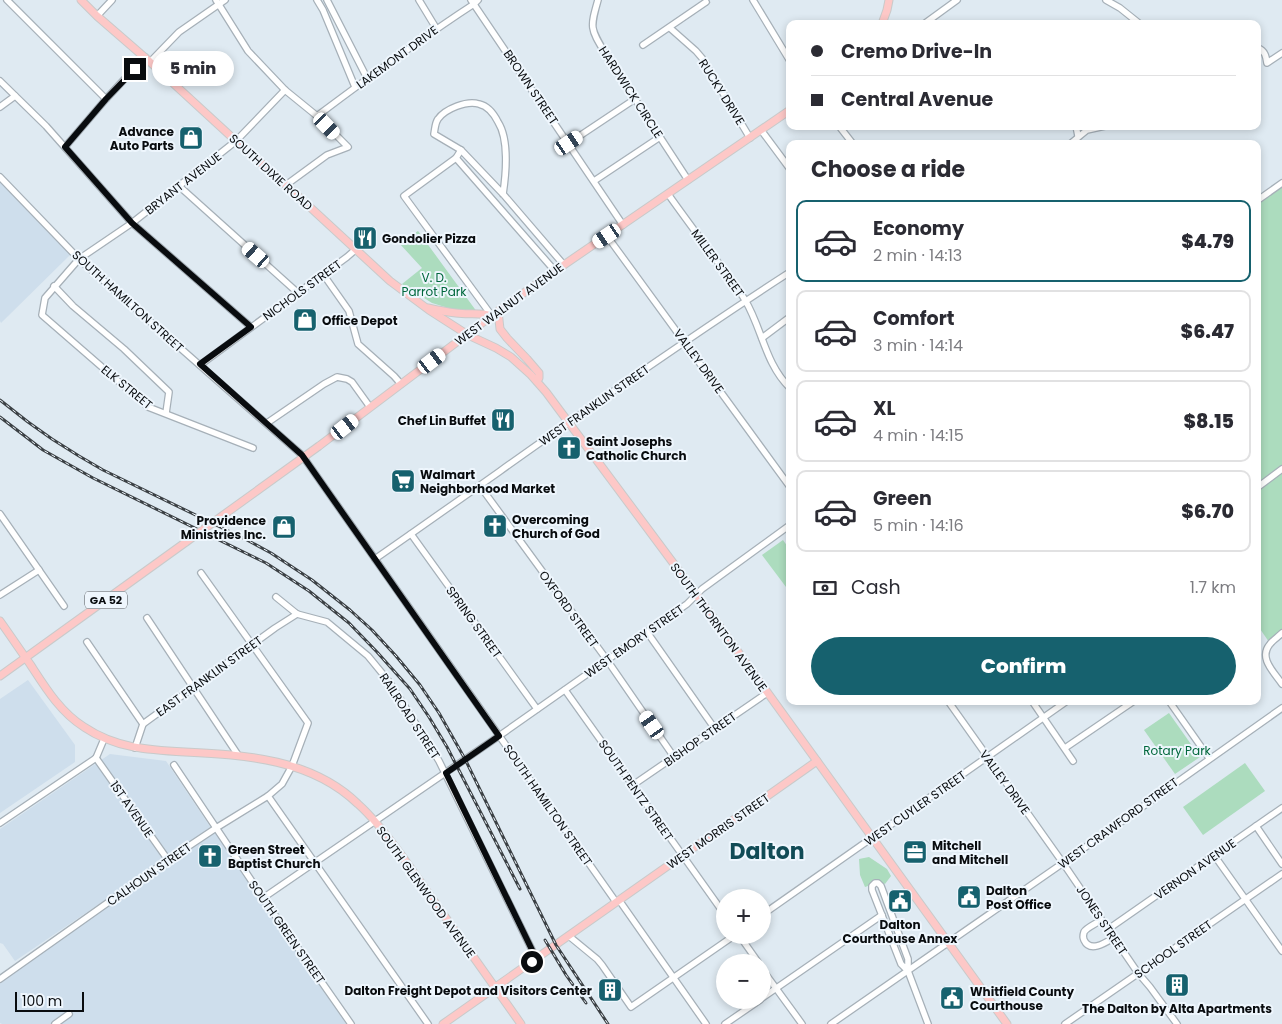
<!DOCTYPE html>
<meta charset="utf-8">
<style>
:root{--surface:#fff;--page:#f2f2f3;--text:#2b2b33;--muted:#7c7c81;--line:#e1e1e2;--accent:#16616e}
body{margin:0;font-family:Poppins,sans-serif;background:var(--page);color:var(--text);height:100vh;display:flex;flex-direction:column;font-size:19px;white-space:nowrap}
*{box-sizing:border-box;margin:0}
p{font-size:16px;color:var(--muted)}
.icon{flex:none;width:28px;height:28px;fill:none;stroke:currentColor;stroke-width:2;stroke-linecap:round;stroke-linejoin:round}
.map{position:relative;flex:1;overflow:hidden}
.panel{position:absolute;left:786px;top:140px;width:475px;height:565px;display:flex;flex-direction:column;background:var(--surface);border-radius:10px;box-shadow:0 2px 8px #0003}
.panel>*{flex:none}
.hud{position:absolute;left:786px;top:20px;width:475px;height:110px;border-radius:10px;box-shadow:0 2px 8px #0003;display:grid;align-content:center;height:110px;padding:0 25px;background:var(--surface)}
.fabs{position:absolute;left:716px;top:889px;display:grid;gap:10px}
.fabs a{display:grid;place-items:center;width:55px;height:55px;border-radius:50%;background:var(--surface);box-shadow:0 2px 8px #0003;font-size:25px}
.scale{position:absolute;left:15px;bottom:12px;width:69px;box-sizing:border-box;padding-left:5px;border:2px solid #090c0f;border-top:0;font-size:14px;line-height:18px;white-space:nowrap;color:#090c0f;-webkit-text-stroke:4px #eef6fd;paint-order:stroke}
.end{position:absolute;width:22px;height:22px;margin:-11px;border:6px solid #090c0f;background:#fff;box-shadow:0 0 0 2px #fff}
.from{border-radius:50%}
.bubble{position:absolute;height:35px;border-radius:18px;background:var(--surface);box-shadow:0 2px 8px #0003;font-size:16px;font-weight:800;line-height:35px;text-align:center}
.car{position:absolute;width:15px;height:30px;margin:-15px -8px;border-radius:6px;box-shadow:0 0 4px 1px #0007;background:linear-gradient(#fff 24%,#345 0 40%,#fff 0 76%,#345 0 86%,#fff 0)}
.hud b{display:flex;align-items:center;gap:18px;height:48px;font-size:19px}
.hud b+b{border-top:1px solid var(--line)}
.hud i{width:12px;height:12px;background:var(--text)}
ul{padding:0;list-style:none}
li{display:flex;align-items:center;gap:15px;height:82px;margin:0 10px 8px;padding:0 15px;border:2px solid var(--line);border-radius:10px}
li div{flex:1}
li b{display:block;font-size:19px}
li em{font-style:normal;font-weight:800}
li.current{border-color:var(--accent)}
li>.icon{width:45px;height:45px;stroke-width:1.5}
h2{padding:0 25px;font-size:22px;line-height:60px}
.pay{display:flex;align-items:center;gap:12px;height:55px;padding:0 25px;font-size:19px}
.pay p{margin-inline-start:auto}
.cta{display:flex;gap:10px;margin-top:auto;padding:10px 25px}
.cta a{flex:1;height:58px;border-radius:30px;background:var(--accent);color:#fff;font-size:20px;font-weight:800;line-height:58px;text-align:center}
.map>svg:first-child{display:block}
.built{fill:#cedeec}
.green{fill:#acdcbe}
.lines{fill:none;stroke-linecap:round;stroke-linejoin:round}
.minor-casing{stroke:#a6b0b8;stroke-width:8}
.major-casing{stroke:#c9caca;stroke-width:9}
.minor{stroke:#fff;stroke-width:5.5}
.major{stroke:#fdc8c7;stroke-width:7}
.rail-casing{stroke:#3b4044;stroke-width:3}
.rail{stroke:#eef6fd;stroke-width:1;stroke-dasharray:4;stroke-linecap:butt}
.major-bridge-casing{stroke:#c9caca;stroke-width:9;stroke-linecap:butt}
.major-bridge{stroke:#fdc8c7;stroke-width:7}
.route{stroke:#090c0f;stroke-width:6}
.labels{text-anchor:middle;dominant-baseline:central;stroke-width:4;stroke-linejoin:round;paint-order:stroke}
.shield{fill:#eef6fd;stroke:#4e5256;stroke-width:1}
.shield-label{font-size:11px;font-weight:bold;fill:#090c0f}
.street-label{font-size:12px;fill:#090c0f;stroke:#eef6fd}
.poi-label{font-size:12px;font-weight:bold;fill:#090c0f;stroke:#eef6fd;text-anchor:start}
.park-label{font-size:12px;fill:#00673c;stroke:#eef6fd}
.town-label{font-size:22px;font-weight:bold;fill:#114b56;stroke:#eef6fd}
</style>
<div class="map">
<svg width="1282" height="1024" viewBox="0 0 1282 1024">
<rect width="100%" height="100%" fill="#dfeaf2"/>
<g class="built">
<polygon points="0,182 71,254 1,323 0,321"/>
<polygon points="28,680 75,745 75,762 0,813 0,699"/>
<polygon points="110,754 166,761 211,828 15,961 3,944 0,943 0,829"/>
<polygon points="216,832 346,1024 2,1024 0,1023 0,979"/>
</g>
<g class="green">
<polygon points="1282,187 1282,630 1269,642 1258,626 1258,204"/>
<polygon points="418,231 477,312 458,311 432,303 402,284 422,268 399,243"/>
<polygon points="783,540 790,550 790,590 789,591 762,555"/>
<polygon points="1169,713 1200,757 1175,774 1144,730"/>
<polygon points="1245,763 1265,791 1203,835 1183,807"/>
<polygon points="869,857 887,869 891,876 885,884 874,879 868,886 865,887 860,875 859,859"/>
</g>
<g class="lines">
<defs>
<g id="minor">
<polyline points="7,0 106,99"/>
<polyline points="216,0 248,51 285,90 317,116 348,147 327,155 286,185"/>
<polyline points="317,0 323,10 355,87"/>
<polyline points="327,0 367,78"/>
<polyline points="419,0 436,28"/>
<polyline points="471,0 623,225"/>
<path d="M598,0C590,28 590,28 605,53L688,180"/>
<polyline points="753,0 790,61"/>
<polyline points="1106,0 1120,8 1140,24"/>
<polyline points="97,16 112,0"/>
<polyline points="924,24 957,0"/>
<polyline points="670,28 696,51 702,58 750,138"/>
<polyline points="643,45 706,2"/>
<path d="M1258,48C1265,51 1266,56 1267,63L1282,53"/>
<polyline points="150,62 179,32 225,0"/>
<polyline points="0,81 46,126 132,223 251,327"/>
<polyline points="0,107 15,96"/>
<path d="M317,116C369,77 420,39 474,4L478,0"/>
<polyline points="839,126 853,144"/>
<polyline points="1076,126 1078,136"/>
<polyline points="761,130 790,169"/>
<polyline points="569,143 635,99"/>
<polyline points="1070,144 1087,130 1105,126"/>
<polyline points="65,147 106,99 145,57"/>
<polyline points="461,150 456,158 404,196 492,316"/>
<polyline points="456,158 555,271"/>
<polyline points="0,177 79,259 302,455 616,902"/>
<polyline points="594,181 660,137"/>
<polyline points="179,186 298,293"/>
<path d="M503,194C506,174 509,139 498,122C494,114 488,106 479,104C467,100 445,109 438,119C435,123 435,129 434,134L461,150L503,194L564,265"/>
<path d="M668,194C685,218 703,242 720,265C728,277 738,288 745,300C762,328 765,364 790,388"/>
<polyline points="1258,200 1282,183"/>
<polyline points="607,236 790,487"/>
<polyline points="323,274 349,311 358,344 394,376 401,384"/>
<polyline points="54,286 73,306 124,349 169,392 166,413"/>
<polyline points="762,338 790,317"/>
<polyline points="200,365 347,257 355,250"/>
<polyline points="267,423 324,384 337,377 347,379 352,382 370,407"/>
<polyline points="253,448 148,407 42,315 45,298 79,259 132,223 236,141 285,90"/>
<polyline points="480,486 607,660 674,757"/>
<polyline points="1258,487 1282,469"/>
<polyline points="0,514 64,606"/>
<polyline points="411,534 537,709"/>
<path d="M375,559C513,463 649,363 790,272"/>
<polyline points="0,595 39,570"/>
<polyline points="276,597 297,614 327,622 368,656 391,684 439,761 536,958"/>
<polyline points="147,618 238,755"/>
<polyline points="647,632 715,729"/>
<path d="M1282,633C1278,637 1273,640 1270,644C1258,658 1274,672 1282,684"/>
<polyline points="87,642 143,724"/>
<polyline points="565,690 725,915"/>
<polyline points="948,701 1063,863 1138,973 1150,987 1177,1024"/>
<polyline points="1032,701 1073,761"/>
<polyline points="1169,701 1209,758"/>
<polyline points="135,748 143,724 275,628 297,614"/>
<polyline points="1065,748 1134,701"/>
<polyline points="96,758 168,860"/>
<polyline points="96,758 104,739"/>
<polyline points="174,765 263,898 351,1024"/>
<polyline points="633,785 767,693"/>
<polyline points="268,796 428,1024"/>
<polyline points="0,823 96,758"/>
<polyline points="1256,826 1282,864"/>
<polyline points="1214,855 1282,951"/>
<polyline points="263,898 499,736 687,604 702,589 790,525"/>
<polyline points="619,900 706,1024"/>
<polyline points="762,915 1067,701"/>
<path d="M1101,920C1096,924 1087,927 1084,932C1083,935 1083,938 1084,940C1090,953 1105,943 1113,938"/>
<polyline points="1107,930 1282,808"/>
<polyline points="739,935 758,962"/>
<polyline points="569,936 597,959 602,965 631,1007 735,935"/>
<polyline points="762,969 802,1024"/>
<polyline points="908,971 901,964 872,890 872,886 875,883 878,883 881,886 908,959 908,971 928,1024"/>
<polyline points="0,979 168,860 216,828 268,796 282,784 292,766 308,723 201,573"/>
<polyline points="762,998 882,915"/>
<polyline points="55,1024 69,1014"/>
<polyline points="725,1024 760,1000"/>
<polyline points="831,1024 1063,863 1282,708"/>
<polyline points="1065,1024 1282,874"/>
</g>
<g id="major">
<polyline points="81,0 97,16 150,62 236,141 286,185 390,281 429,310 468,335 496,348 511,357 531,375 546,392 697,595 1007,1024"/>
<polyline points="882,24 887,10 889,0"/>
<path d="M428,308C437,310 447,312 456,313C469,315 480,312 492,316"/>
<polyline points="498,311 500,329 507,338 527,359 539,373 539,378 537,381"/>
<polyline points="319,446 498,311 555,271 790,110"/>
<path d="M0,621C10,635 20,650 30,664C45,687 60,712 84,727C115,748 148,750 185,752C246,755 312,759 358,804C375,819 389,838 402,856L521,1024"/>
<polyline points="0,676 186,542"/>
<polyline points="443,1024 817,761"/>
</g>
</defs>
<use href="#minor" class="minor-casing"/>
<use href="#major" class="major-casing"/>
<use href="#minor" class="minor"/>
<use href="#major" class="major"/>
<defs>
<g id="rail">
<polyline points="0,400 28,422 52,439 79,456 103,470 247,540 271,553 312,580 350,610 372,630 396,656 420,685 439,713 465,759 556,945 608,1024"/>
<polyline points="0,417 43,450 93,478 266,563 309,591 349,623 377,652 410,689 429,717 447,747 520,889"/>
<polyline points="545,940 566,975 586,1003"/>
</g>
</defs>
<use href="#rail" class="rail-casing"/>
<use href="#rail" class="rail"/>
<defs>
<polyline id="major-bridge" points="186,542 319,446"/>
</defs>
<use href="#major-bridge" class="major-bridge-casing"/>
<use href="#major-bridge" class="major-bridge"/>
</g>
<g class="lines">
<polyline class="route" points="135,69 106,99 65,147 132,223 251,327 200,364 302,455 499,736 446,773 536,958 532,962"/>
</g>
<defs>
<symbol id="shop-square" viewBox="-11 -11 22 22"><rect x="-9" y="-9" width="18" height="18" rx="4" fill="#16616e" stroke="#eef6fd"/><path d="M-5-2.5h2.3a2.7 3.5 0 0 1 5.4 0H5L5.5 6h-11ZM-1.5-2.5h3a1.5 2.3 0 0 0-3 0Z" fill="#fff"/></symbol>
<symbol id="restaurant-square" viewBox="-11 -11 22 22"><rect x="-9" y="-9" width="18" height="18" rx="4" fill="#16616e" stroke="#eef6fd"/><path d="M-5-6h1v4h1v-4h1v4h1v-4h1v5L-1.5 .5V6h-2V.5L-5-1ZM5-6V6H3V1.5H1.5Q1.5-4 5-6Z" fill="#fff"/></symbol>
<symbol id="church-square" viewBox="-11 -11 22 22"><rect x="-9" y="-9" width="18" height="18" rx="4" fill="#16616e" stroke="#eef6fd"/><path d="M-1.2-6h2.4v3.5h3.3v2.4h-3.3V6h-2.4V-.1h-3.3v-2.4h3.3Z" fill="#fff"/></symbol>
<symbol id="supermarket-square" viewBox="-11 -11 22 22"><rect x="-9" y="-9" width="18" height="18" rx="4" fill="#16616e" stroke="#eef6fd"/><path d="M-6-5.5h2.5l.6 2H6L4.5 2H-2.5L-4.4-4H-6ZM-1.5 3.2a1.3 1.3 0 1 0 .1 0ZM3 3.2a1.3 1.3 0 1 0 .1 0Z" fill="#fff"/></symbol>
<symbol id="office-square" viewBox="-11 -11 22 22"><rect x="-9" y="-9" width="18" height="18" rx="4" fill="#16616e" stroke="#eef6fd"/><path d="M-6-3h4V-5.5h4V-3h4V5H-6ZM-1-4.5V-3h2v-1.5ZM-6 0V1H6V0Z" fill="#fff"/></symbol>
<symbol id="civic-square" viewBox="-11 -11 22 22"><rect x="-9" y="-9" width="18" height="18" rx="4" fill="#16616e" stroke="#eef6fd"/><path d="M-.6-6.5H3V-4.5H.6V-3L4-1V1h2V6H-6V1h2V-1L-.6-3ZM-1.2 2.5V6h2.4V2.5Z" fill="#fff"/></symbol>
<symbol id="building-square" viewBox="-11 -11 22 22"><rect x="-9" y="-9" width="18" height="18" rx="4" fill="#16616e" stroke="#eef6fd"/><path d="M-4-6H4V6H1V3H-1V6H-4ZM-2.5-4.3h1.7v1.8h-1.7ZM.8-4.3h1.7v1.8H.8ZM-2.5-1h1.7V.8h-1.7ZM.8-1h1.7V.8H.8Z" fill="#fff"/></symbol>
</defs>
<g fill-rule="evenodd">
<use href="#shop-square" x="177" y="124" width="28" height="28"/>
<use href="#restaurant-square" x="351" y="224" width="28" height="28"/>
<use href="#shop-square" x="291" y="306" width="28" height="28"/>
<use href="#restaurant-square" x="489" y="406" width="28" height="28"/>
<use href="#church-square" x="555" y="434" width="28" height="28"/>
<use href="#supermarket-square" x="389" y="467" width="28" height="28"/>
<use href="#church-square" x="481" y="512" width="28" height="28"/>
<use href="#shop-square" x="270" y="513" width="28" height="28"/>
<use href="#office-square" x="901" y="838" width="28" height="28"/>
<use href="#church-square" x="196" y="842" width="28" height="28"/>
<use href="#civic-square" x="955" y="883" width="28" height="28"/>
<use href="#civic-square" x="886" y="887" width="28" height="28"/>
<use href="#building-square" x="1163" y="971" width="28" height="28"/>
<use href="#building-square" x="596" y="976" width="28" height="28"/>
<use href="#civic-square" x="938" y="984" width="28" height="28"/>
</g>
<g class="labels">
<rect class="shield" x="85" y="591.5" width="42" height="17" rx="4"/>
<g class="shield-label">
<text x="106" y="600">GA 52</text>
</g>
<g class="street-label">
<text transform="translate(397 57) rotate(-36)">LAKEMONT DRIVE</text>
<text transform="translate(531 87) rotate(56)">BROWN STREET</text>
<text transform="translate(631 92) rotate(57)">HARDWICK CIRCLE</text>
<text transform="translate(722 92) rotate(58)">RUCKY DRIVE</text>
<text transform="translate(271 172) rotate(42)">SOUTH DIXIE ROAD</text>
<text transform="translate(183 183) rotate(-38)">BRYANT AVENUE</text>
<text transform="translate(718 263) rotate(54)">MILLER STREET</text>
<text transform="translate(302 290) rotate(-36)">NICHOLS STREET</text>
<text transform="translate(128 301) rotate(42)">SOUTH HAMILTON STREET</text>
<text transform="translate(509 304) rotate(-36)">WEST WALNUT AVENUE</text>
<text transform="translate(699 361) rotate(54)">VALLEY DRIVE</text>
<text transform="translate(127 387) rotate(39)">ELK STREET</text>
<text transform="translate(594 405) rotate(-35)">WEST FRANKLIN STREET</text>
<text transform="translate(569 609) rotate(54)">OXFORD STREET</text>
<text transform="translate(474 622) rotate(54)">SPRING STREET</text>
<text transform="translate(719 627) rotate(54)">SOUTH THORNTON AVENUE</text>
<text transform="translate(634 641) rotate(-35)">WEST EMORY STREET</text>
<text transform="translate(209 676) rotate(-36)">EAST FRANKLIN STREET</text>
<text transform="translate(410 716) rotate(57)">RAILROAD STREET</text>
<text transform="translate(700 739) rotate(-35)">BISHOP STREET</text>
<text transform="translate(1005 782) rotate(54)">VALLEY DRIVE</text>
<text transform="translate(636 790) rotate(55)">SOUTH PENTZ STREET</text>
<text transform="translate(548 805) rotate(55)">SOUTH HAMILTON STREET</text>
<text transform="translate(915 808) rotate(-35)">WEST CUYLER STREET</text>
<text transform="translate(132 809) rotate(55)">1ST AVENUE</text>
<text transform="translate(1118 823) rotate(-36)">WEST CRAWFORD STREET</text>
<text transform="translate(718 831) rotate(-35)">WEST MORRIS STREET</text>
<text transform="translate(1195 869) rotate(-35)">VERNON AVENUE</text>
<text transform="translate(149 874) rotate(-35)">CALHOUN STREET</text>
<text transform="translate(426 892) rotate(54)">SOUTH GLENWOOD AVENUE</text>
<text transform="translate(1102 920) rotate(56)">JONES STREET</text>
<text transform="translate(287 932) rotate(55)">SOUTH GREEN STREET</text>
<text transform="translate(1173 949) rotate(-35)">SCHOOL STREET</text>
</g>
<g class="poi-label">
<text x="174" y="131" text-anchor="end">Advance<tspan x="174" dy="14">Auto Parts</tspan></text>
<text x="382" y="238">Gondolier Pizza</text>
<text x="322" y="320">Office Depot</text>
<text x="486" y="420" text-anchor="end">Chef Lin Buffet</text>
<text x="586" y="441">Saint Josephs<tspan x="586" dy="14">Catholic Church</tspan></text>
<text x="420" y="474">Walmart<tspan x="420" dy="14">Neighborhood Market</tspan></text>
<text x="512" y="519">Overcoming<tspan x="512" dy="14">Church of God</tspan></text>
<text x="266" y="520" text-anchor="end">Providence<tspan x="266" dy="14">Ministries Inc.</tspan></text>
<text x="932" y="845">Mitchell<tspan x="932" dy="14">and Mitchell</tspan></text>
<text x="228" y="849">Green Street<tspan x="228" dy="14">Baptist Church</tspan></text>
<text x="986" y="890">Dalton<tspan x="986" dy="14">Post Office</tspan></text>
<text x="900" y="924" text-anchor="middle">Dalton<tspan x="900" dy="14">Courthouse Annex</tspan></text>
<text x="592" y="990" text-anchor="end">Dalton Freight Depot and Visitors Center</text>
<text x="970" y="991">Whitfield County<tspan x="970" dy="14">Courthouse</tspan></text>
<text x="1177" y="1008" text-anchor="middle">The Dalton by Alta Apartments</text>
</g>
<g class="park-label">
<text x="434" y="277">V. D.<tspan x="434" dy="14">Parrot Park</tspan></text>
<text x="1177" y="750">Rotary Park</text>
</g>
<g class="town-label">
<text x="767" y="851">Dalton</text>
</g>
</g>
</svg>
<div class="fabs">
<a>+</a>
<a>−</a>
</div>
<div class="scale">100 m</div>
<i class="end from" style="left:532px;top:962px"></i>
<i class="end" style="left:135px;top:69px"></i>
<div class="bubble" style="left:152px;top:51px;width:82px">5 min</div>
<i class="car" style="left:327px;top:126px;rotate:136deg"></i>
<i class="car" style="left:569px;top:143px;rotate:56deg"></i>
<i class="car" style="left:607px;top:236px;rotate:236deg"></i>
<i class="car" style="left:256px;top:255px;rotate:311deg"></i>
<i class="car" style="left:432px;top:361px;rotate:53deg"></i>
<i class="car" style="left:345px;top:427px;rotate:52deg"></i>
<i class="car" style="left:652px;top:725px;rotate:325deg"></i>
<div class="hud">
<b><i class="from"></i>Cremo Drive-In</b>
<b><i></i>Central Avenue</b>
</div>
<section class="panel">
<h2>Choose a ride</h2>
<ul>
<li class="current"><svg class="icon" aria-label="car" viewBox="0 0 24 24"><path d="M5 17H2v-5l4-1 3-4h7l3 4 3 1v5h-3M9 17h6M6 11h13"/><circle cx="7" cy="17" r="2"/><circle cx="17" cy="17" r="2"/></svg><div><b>Economy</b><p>2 min · 14:13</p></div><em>$4.79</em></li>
<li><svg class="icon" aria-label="car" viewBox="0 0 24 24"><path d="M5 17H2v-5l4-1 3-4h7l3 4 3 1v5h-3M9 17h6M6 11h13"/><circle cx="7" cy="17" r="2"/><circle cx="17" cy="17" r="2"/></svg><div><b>Comfort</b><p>3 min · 14:14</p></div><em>$6.47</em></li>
<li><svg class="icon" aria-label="car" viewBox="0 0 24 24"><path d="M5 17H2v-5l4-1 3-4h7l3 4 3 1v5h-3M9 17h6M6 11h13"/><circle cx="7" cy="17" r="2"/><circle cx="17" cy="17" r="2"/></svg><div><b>XL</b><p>4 min · 14:15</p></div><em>$8.15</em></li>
<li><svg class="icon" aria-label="car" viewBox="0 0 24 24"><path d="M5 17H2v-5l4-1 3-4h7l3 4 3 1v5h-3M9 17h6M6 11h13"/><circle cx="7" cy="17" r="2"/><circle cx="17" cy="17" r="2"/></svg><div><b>Green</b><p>5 min · 14:16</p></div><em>$6.70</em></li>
</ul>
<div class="pay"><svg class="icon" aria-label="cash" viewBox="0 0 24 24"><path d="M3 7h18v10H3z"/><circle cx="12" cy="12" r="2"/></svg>Cash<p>1.7 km</p></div>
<div class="cta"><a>Confirm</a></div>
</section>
</div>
